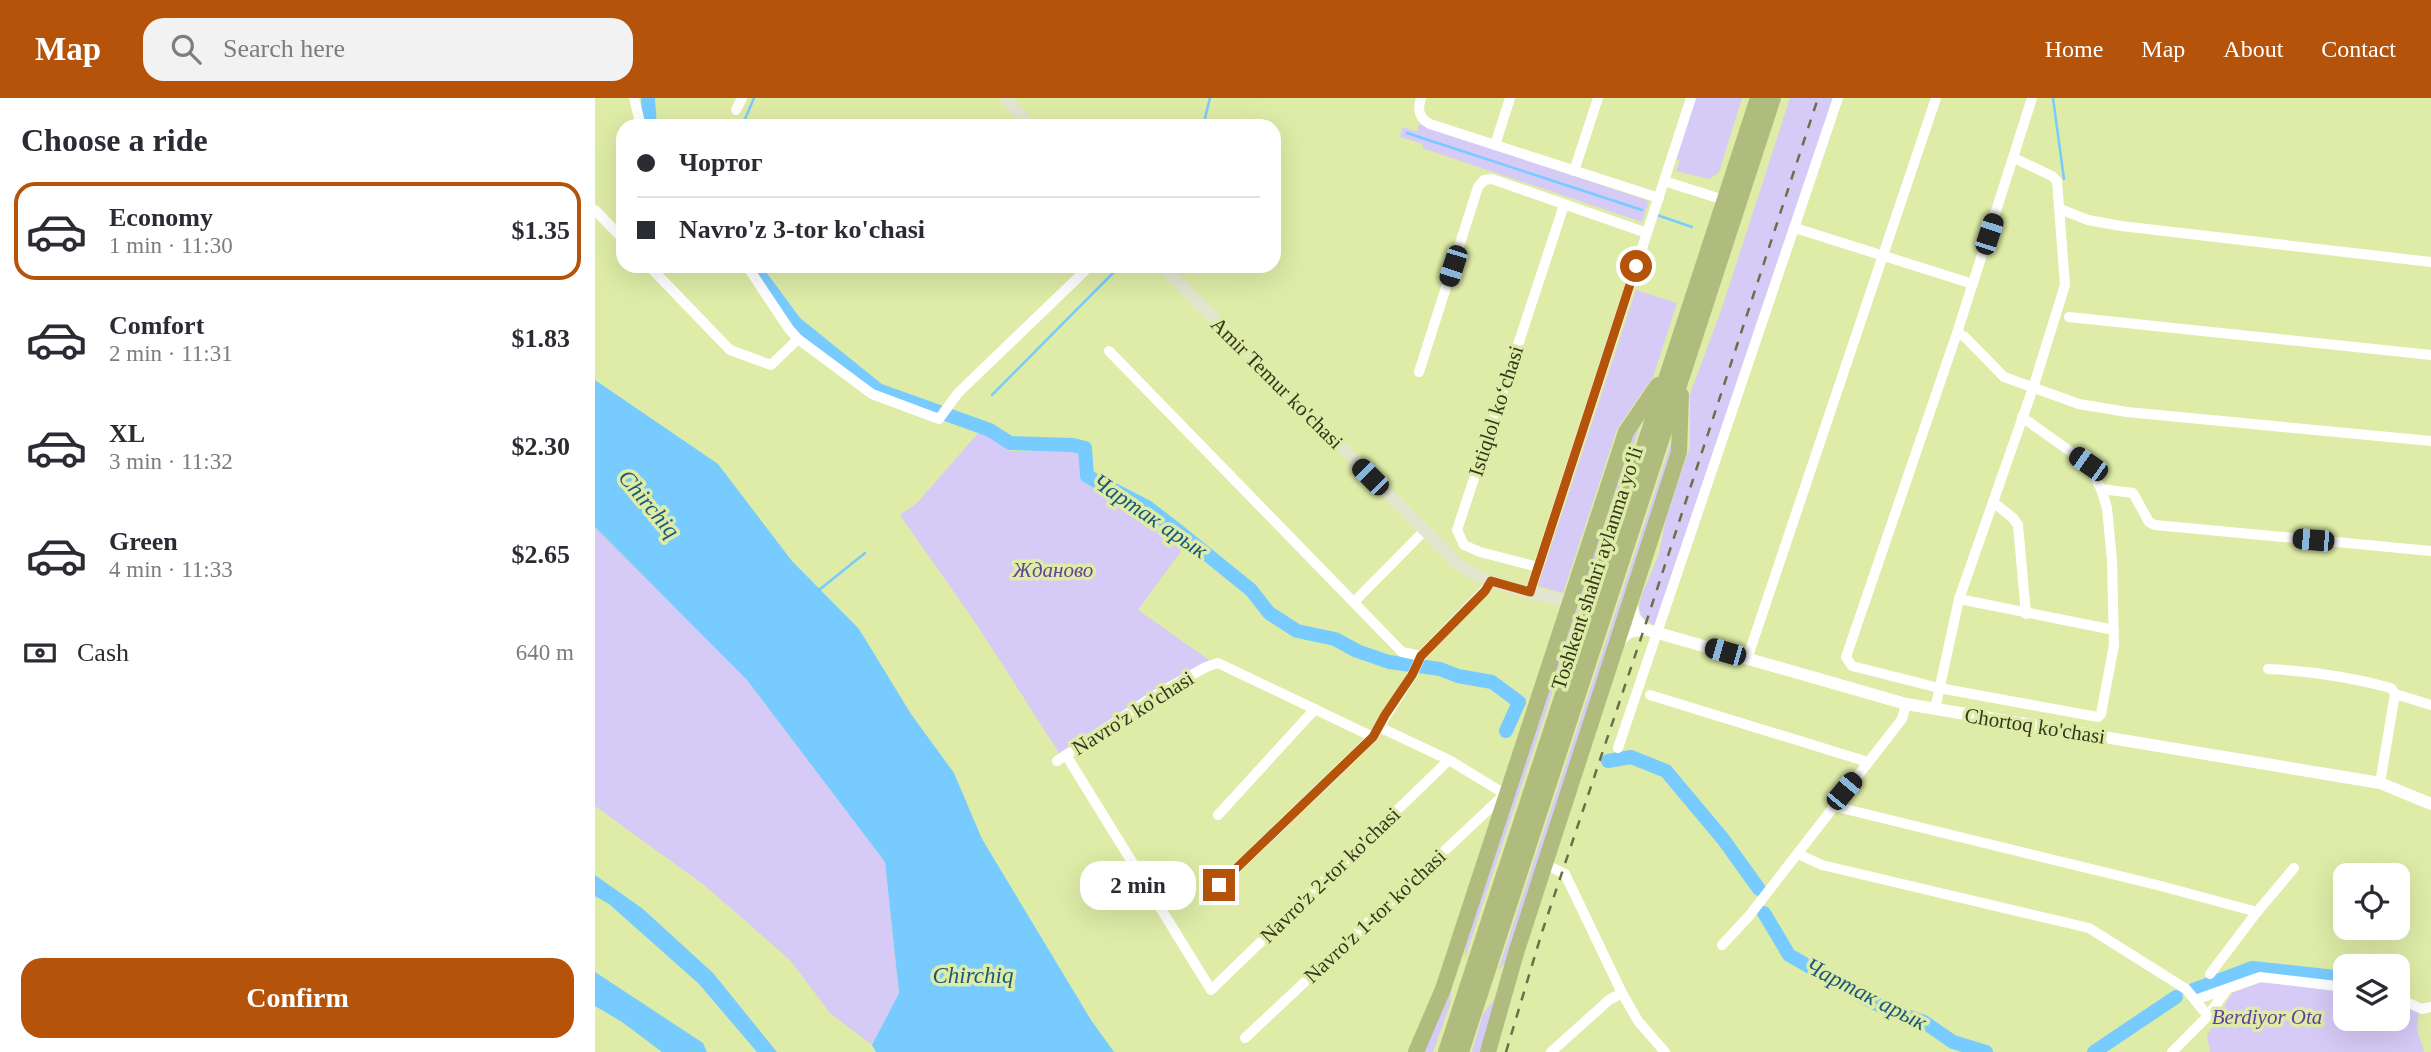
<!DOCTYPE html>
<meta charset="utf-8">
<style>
:root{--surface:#fff;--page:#f2f2f3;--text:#2b2b33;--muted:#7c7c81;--line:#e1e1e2;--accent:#b45309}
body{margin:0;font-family:"Times New Roman",serif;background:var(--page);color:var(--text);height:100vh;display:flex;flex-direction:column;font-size:26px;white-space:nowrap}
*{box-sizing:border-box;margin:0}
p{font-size:23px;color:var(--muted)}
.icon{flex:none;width:38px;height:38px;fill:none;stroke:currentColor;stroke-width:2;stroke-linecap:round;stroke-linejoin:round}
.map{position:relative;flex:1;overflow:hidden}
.sheet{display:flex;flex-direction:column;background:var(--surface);width:595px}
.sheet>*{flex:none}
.banner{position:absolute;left:21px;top:21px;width:665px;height:154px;border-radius:21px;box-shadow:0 7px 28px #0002;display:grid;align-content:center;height:154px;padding:0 21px;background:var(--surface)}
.buttons{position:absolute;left:1738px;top:765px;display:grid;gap:14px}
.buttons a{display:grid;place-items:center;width:77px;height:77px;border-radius:14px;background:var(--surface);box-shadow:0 7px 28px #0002;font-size:35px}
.end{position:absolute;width:32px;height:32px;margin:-16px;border:9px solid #b45309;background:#fff;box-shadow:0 0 0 4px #fff}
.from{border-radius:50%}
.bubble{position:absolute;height:49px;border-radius:21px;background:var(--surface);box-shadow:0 7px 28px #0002;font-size:23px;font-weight:800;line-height:49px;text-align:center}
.car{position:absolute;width:21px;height:42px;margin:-21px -10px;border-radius:9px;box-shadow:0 0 5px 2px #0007;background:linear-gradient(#222 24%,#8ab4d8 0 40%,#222 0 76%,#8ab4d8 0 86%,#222 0)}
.banner b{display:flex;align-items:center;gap:24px;height:66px;font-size:26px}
.banner b+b{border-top:2px solid var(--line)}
.banner i{width:18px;height:18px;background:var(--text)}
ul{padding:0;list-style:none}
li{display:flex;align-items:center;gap:21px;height:98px;margin:0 14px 10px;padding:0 7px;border:4px solid transparent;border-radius:21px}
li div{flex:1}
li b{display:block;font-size:26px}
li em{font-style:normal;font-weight:800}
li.active{border-color:var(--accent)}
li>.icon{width:63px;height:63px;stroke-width:1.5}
h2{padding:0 21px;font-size:32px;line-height:84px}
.pay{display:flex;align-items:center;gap:18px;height:77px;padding:0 21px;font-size:26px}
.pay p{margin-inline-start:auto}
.cta{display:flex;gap:14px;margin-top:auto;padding:14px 21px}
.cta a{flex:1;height:80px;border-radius:21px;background:var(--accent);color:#fff;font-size:28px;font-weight:800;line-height:80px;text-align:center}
header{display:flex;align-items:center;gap:42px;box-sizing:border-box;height:98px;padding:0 35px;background:var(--accent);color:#fff}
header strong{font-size:33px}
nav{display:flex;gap:38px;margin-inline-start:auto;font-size:24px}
.search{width:490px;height:63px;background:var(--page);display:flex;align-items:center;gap:18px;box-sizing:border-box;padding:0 24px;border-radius:21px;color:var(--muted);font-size:26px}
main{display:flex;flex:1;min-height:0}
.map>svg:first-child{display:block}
.green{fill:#d6caf7}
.water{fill:#78cbff}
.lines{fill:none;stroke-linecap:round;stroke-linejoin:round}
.stream{stroke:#78cbff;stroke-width:2.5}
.river{stroke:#78cbff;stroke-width:14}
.minor{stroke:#fff;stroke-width:10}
.tertiary{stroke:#fff;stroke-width:12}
.secondary{stroke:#e2e6cf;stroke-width:12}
.trunk{stroke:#b0bc7e;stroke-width:16}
.rail{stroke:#687047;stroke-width:2.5;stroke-dasharray:9 9;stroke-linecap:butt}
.route{stroke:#b45309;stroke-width:9}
.labels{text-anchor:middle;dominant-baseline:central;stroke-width:7;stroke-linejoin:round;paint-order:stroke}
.street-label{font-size:21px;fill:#33381c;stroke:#deeca7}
.park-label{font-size:21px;font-style:italic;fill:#614199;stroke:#deeca7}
.water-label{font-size:23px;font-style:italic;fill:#1a597b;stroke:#deeca7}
</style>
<header>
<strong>Map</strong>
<div class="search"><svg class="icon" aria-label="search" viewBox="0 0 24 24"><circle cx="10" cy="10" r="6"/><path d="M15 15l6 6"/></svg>Search here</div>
<nav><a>Home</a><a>Map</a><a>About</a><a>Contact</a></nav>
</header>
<main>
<section class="sheet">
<h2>Choose a ride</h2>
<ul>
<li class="active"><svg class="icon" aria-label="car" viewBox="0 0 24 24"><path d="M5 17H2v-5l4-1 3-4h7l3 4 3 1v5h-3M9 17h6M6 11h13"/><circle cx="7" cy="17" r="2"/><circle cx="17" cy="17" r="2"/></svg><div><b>Economy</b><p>1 min · 11:30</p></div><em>$1.35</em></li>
<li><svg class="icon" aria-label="car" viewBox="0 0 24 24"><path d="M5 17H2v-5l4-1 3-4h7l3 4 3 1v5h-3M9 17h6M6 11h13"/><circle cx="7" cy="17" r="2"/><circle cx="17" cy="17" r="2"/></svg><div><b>Comfort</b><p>2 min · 11:31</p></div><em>$1.83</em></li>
<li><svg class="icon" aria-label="car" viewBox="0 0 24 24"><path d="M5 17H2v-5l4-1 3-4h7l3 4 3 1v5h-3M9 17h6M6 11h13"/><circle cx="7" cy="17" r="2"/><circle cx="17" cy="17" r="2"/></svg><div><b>XL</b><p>3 min · 11:32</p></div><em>$2.30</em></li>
<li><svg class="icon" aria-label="car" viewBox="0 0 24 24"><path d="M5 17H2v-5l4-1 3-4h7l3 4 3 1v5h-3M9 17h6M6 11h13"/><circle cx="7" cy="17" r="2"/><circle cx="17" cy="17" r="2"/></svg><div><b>Green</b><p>4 min · 11:33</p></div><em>$2.65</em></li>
</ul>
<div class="pay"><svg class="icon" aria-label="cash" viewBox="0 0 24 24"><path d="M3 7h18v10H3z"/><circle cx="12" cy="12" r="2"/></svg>Cash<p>640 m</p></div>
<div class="cta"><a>Confirm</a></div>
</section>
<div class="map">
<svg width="1836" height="954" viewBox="0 0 1836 954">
<rect width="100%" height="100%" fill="#deeca7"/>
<g class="green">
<polygon points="1100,0 1147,0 1124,74 1114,81 1081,73 1085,63 1080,61"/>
<polygon points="1195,0 1238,0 1061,528 1047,520 1044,510 1046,499 1064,456 1071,419 1095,349 1095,296 1127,210"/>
<polygon points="824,26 1054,103 1047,124 827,50 828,46 805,39 808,29 822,34"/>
<polygon points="1041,192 1082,205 1058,279 1022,331 968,495 943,488"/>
<polygon points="1046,324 870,860 870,838 1036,336"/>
<polygon points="1080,333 1080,354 913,861 903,873"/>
<polygon points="384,334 400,340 416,353 481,352 487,355 488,381 594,442 543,512 614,562 466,658 384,530 305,417 322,405"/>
<polygon points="0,429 152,582 290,764 304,895 277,947 235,915 195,862 109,787 0,708"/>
<polygon points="857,882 855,906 838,954 827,954"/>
<polygon points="1670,883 1750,894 1750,920 1802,920 1803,906 1824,913 1822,931 1829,954 1615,954 1612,938 1637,895"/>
<polygon points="903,897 888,954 877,954 888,916"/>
</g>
<g class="water">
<polygon points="0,282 123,366 197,463 264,531 316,616 359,675 387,741 496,922 519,954 281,954 277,947 304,895 290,764 152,582 0,429"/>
<polygon points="0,777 48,811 118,875 182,954 162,954 104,886 14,806 0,798"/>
<polygon points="0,874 108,945 112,954 67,954 27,924 0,908"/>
</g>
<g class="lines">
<g class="stream">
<polyline points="1458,0 1469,81"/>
<polyline points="147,28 159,0"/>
<polyline points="608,28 615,0"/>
<polyline points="812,35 1047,112"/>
<polyline points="1062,117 1097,129"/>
<polyline points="397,297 523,170"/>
<polyline points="224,492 270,455"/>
</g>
<g class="river">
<polyline points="53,0 55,28"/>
<polyline points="158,168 200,225 283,292 395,332 415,345 478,347 490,350 492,378 552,409 577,428 656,492 674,515 702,533 740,541 762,553 794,564 845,571 863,578 897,584 924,604 911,633"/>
<polyline points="1013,663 1036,659 1071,673 1128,741 1164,791"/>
<polyline points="1169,815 1194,857 1269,900 1296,913 1329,924 1358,944 1391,954"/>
<polyline points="1598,892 1657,870 1750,880"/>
<polyline points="1499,954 1581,899"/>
</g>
<g class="minor">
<polyline points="39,0 46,28"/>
<path d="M826,0C822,12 824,20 835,26L1064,100"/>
<polyline points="141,12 147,0"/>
<polyline points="900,47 915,0"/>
<polyline points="979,73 1003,0"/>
<polyline points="1069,83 1129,102"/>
<polyline points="1465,111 1493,122 1526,128 1836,164"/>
<polyline points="0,112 28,141"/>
<polyline points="1200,130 1378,186"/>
<polyline points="54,168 135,252 176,267 203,241"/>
<polyline points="152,168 194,231 203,241 277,296 344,321 363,295 495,168"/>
<polyline points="1474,219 1836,257"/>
<polyline points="1362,235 1370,239 1409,279 1484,306 1532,314 1836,343"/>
<polyline points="514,253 807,554 826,558"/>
<polyline points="824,274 883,89 889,82 897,81 1052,135"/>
<polyline points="1427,319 1493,366 1506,391 1512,410 1517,463 1519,547 1506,616 1503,619 1344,590 1257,568 1251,559 1362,235 1437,0"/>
<polyline points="1506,391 1538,395 1554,424 1560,427 1836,453"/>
<polyline points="1398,404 1418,420 1423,427 1431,516"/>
<polyline points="943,469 885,454 869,447 862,432 969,107"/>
<polyline points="935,494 1096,0"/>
<polyline points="1364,501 1519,532"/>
<polyline points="760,503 829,433"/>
<polyline points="1152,561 1341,0"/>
<path d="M1673,571C1715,573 1755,579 1796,590L1800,596L1836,607"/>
<polyline points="1055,597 1273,664"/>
<polyline points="1340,611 1364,501 1438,290 1470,187 1462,83 1457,78 1419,60"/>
<polyline points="784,629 817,577 826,558 889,493 896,483"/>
<polyline points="1023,650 1243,0"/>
<polyline points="471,657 616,892 854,662"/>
<polyline points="462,663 562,596 611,569 623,565 778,639 784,629 854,662 910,696 650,940"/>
<polyline points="1785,685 1800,596"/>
<polyline points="1238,708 1566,788 1662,814"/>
<polyline points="623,717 720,611"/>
<polyline points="1203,756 1227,767 1494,830 1591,891 1613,918 1577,954"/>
<polyline points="950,766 970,776 1027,895 1043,923 1070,954"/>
<polyline points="624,787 778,639"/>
<polyline points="1127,847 1154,818 1307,621 1311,606"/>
<polyline points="1615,876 1662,814 1699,770"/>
<polyline points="1802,900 1827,911 1836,909"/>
<polyline points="1600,902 1665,879 1750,889"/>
<polyline points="1613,918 1632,891"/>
<polyline points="956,954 1014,902 1027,895"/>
</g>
<g class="tertiary">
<polyline points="1049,531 1311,606 1785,685 1836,706"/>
<polyline points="1023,544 1034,534 1049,531 1039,519 1036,503"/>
</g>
<g class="secondary">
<polyline points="410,0 436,28"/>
<path d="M567,168L862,465C890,488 939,495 974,504"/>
</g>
<g class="trunk">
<polyline points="821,954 848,891 1031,334 1063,287"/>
<polyline points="851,954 1163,0"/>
<polyline points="866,954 1178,0"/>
<polyline points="893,954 921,855 1084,354 1086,297"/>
</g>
<polyline class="rail" points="911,954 947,834 1049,531 1223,0"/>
</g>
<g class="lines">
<polyline class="route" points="624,787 778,639 790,617 817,577 826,558 890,493 896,483 935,494 1041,168"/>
</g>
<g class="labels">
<g class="street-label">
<text transform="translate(682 285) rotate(45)">Amir Temur ko'chasi</text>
<text transform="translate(901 313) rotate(-72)">Istiqlol koʻchasi</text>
<text transform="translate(1002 470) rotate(-72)">Toshkent shahri aylanma yoʻli</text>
<text transform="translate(538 615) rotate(-32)">Navro'z ko'chasi</text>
<text transform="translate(1440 628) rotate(9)">Chortoq ko'chasi</text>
<text transform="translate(735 777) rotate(-44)">Navro'z 2-tor ko'chasi</text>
<text transform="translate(780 818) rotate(-43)">Navro'z 1-tor ko'chasi</text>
</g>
<g class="park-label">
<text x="458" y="472">Жданово</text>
<text x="1672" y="919">Berdiyor Ota</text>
</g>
<g class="water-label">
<text transform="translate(54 406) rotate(50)">Chirchiq</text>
<text transform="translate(555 418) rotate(34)">Чартак арык</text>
<text x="378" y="877">Chirchiq</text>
<text transform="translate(1271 896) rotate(27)">Чартак арык</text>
</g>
</g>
</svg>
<div class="buttons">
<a><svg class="icon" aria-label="locate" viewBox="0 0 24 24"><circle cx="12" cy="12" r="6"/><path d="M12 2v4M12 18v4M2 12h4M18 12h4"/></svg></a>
<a><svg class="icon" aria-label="layers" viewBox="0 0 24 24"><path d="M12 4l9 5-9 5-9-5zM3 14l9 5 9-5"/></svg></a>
</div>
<i class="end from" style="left:1041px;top:168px"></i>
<i class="end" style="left:624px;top:787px"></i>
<div class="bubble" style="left:485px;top:763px;width:116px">2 min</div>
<i class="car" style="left:1394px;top:136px;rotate:18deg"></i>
<i class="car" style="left:858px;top:168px;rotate:198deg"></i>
<i class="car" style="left:1493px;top:366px;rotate:305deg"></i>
<i class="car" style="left:775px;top:379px;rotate:315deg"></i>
<i class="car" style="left:1718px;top:442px;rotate:275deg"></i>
<i class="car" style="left:1130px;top:554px;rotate:286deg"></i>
<i class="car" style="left:1249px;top:693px;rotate:40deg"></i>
<div class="banner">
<b><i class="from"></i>Чортог</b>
<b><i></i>Navro'z 3-tor ko'chasi</b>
</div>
</div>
</main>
